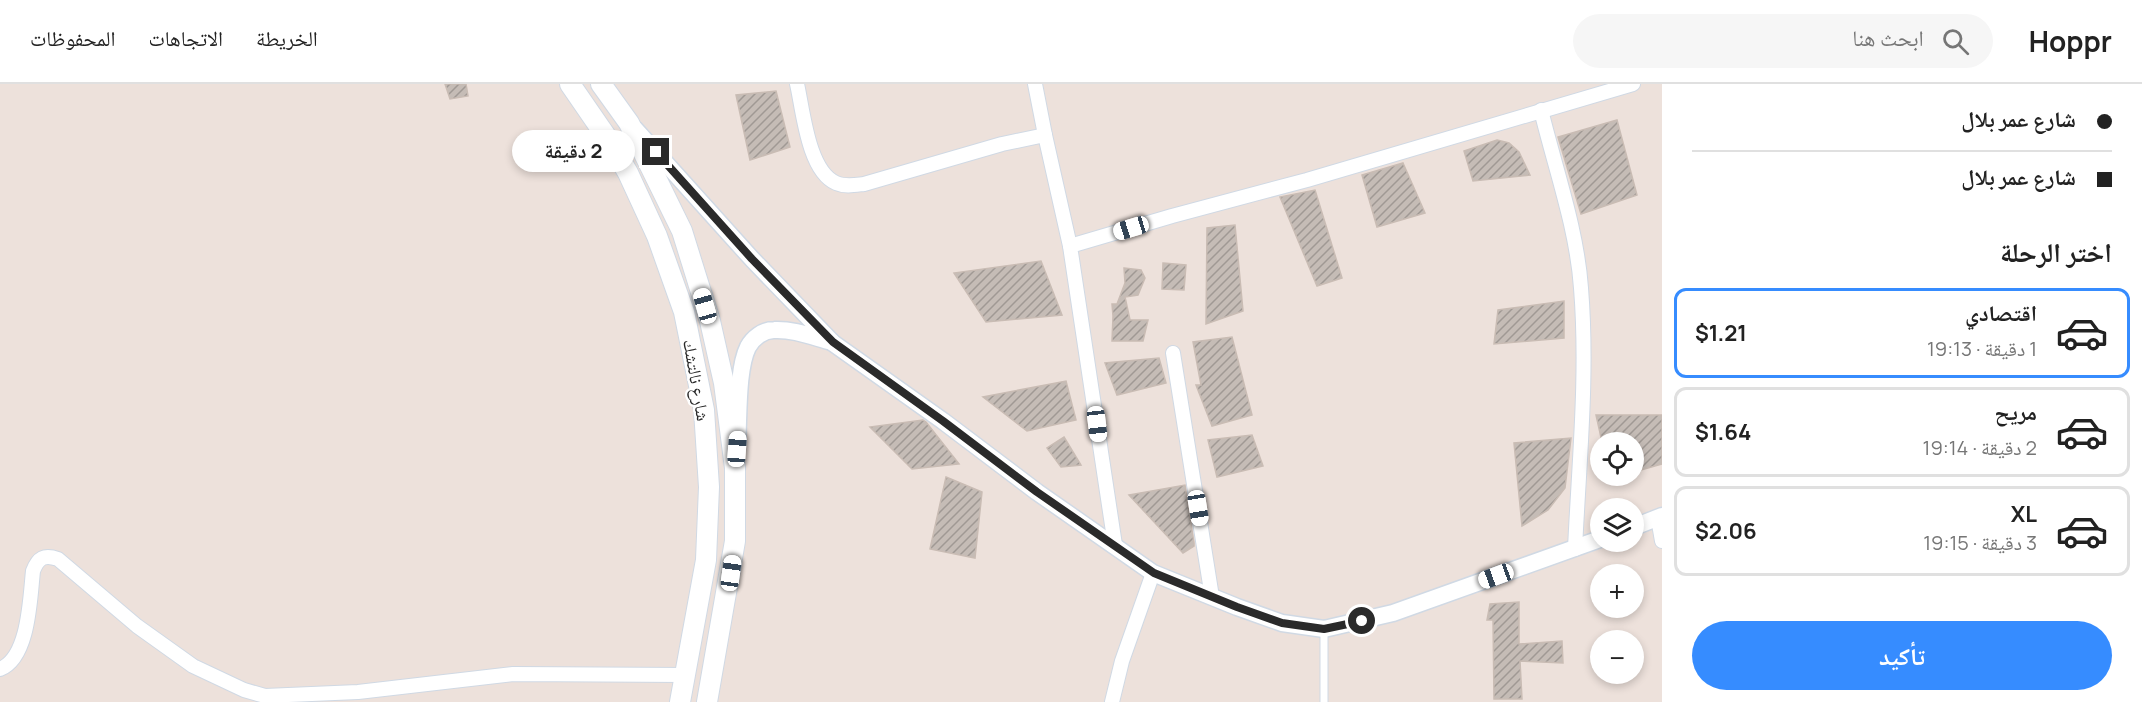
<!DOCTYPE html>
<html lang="ar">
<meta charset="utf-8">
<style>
:root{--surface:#fff;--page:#f6f6f6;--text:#222;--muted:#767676;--line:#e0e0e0;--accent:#368cff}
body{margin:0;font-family:Manrope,"Noto Naskh Arabic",sans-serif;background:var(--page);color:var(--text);direction:rtl;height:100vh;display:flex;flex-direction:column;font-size:22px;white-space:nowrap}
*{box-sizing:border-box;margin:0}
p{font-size:20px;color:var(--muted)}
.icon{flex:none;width:33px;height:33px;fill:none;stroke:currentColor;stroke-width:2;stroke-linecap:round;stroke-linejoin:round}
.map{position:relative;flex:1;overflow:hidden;direction:ltr}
.drawer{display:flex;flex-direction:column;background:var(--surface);width:480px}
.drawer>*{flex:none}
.hud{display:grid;align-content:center;height:132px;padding:0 30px;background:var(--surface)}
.tools{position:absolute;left:1590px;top:348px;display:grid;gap:12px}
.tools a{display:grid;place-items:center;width:54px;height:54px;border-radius:50%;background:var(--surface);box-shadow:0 3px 9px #0003;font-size:30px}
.end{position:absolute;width:27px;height:27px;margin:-14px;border:8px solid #2a2a2a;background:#fff;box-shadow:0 0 0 3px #fff}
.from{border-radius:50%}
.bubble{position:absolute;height:42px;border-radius:21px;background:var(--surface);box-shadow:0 3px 9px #0003;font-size:20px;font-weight:700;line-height:42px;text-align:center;direction:rtl}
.car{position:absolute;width:18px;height:36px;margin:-18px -9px;border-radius:8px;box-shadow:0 0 4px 2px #0007;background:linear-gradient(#fff 24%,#345 0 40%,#fff 0 76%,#345 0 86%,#fff 0)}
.hud b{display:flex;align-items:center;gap:21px;height:57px;font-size:22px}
.hud b+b{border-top:2px solid var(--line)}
.hud i{width:15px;height:15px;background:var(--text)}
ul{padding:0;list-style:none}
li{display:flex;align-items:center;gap:18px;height:90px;margin:0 12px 9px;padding:0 18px;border:3px solid var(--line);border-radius:12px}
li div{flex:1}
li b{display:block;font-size:22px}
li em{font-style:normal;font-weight:700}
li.active{border-color:var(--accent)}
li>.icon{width:54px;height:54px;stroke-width:1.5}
h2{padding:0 30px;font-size:27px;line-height:72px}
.button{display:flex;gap:12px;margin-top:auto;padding:12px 30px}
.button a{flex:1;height:69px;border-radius:36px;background:var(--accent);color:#fff;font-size:24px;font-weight:700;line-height:69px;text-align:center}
header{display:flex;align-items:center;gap:36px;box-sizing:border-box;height:84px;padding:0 30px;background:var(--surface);border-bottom:2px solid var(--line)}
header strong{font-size:28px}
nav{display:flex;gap:33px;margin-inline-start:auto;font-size:21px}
.search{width:420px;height:54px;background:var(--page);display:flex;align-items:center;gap:15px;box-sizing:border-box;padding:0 21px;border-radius:33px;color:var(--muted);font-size:22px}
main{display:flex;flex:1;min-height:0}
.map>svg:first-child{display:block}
.building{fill:url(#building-hatch);stroke:#c9bcb4;stroke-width:1.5}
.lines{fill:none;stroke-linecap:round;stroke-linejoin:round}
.service-casing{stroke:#d0d9e4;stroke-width:9}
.minor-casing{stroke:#d0d9e4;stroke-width:16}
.tertiary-casing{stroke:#d0d9e4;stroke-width:19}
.secondary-casing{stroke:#d0d9e4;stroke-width:22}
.service{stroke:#fff;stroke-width:7}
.minor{stroke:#fff;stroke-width:14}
.tertiary{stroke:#fff;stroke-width:16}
.secondary{stroke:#fff;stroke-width:20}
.route{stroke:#2a2a2a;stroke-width:8}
.labels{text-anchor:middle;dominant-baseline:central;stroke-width:4.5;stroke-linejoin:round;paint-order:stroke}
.street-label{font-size:18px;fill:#2a2a2a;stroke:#fff}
</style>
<header>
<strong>Hoppr</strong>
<div class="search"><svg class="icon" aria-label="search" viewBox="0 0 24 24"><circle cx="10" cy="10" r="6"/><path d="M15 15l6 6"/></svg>ابحث هنا</div>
<nav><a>الخريطة</a><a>الاتجاهات</a><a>المحفوظات</a></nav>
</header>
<main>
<section class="drawer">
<div class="hud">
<b><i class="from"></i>شارع عمر بلال</b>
<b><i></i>شارع عمر بلال</b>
</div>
<h2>اختر الرحلة</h2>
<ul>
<li class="active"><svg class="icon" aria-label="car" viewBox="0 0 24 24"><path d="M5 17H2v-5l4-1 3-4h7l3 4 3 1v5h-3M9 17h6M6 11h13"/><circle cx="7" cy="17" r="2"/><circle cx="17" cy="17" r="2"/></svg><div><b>اقتصادي</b><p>1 دقيقة · 19:13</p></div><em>$1.21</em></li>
<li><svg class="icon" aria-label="car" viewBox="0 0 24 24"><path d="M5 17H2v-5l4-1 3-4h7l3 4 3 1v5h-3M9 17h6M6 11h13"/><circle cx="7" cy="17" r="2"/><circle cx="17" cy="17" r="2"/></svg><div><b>مريح</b><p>2 دقيقة · 19:14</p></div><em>$1.64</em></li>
<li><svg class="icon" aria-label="car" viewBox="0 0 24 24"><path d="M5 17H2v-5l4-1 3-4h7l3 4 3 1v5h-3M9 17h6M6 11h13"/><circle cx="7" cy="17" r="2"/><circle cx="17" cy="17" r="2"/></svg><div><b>XL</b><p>3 دقيقة · 19:15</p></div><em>$2.06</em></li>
</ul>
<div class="button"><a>تأكيد</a></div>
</section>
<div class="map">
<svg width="1662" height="618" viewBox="0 0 1662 618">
<defs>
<pattern id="building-hatch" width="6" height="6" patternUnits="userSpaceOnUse" patternTransform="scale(1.5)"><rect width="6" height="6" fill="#c5bcb6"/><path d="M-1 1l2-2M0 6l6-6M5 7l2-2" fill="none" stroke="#a09994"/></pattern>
</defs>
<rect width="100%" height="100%" fill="#ede1db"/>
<g class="building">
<polygon points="445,0 466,0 468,12 450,15"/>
<polygon points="776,7 790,63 750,76 736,11"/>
<polygon points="1617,36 1637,111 1581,130 1558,53"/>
<polygon points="1497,56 1509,59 1519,68 1530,91 1473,97 1464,67"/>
<polygon points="1403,79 1425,129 1377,143 1362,91"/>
<polygon points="1315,106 1342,194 1317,202 1280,113"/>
<polygon points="1235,141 1243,227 1206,240 1207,144"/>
<polygon points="1041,177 1062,231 986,238 954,189"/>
<polygon points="1163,179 1186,181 1184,206 1162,205"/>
<polygon points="1124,184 1141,186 1145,194 1138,211 1125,213 1130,236 1148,236 1143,257 1112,257 1113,232 1112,220 1117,220 1125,199"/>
<polygon points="1564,217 1564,254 1494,260 1498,226"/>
<polygon points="1232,253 1252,331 1212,342 1196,301 1201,301 1193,258"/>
<polygon points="1159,274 1166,299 1117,311 1105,279"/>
<polygon points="1066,297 1076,336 1027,347 983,313"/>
<polygon points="1596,331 1662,331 1662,380 1634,388 1634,358 1602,358"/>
<polygon points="923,336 926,338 959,380 912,385 870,343"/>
<polygon points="1252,351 1263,382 1217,393 1208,356"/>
<polygon points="1064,353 1081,381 1061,383 1047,364"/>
<polygon points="1571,354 1565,404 1548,426 1522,442 1514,359"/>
<polygon points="946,393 982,408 975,474 930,465"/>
<polygon points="1185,401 1194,459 1194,462 1183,469 1129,411"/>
<polygon points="1519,518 1519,560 1562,557 1563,579 1520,577 1522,615 1494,615 1493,536 1487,536 1490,520"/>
</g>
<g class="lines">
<defs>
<polyline id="service" points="1324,618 1324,546"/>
<g id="minor">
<path d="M797,0C803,26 808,87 836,99C845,103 855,101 864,100L1002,60L1045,51L1070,162"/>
<polyline points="1035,0 1045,51"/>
<path d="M1541,26C1555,84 1577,145 1581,204C1588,291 1579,378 1575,465"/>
<polyline points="1173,269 1212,513"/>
<polyline points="1658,434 1662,457"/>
<polyline points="1115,461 1070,162 1172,132 1307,96 1633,0"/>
<path d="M0,585C29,574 30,514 33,487C38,474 44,470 58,475L137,542L193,582L244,606L265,612L358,608L513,590L685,591"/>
<polyline points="1112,618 1122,577 1153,489"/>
</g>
<g id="tertiary">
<polyline points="635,45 752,175 833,259 943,337 1037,408 1153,489 1237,523 1282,539 1324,545 1393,529 1600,455"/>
<path d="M737,360C739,334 737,285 748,263C753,254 763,246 774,246C794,245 813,253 832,258"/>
<polyline points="1634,443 1662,432"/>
</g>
<g id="secondary">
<polyline points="570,0 612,61 628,89 657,152 684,228 704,326 709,403 706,476 680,618"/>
<polyline points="601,0 629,39 682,147 710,237 724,299 735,384 735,457 707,618"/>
</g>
</defs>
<use href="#service" class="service-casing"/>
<use href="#minor" class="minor-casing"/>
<use href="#tertiary" class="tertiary-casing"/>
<use href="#secondary" class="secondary-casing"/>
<use href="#service" class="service"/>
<use href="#minor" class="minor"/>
<use href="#tertiary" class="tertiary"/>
<use href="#secondary" class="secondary"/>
</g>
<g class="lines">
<polyline class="route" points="656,68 752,175 833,258 943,337 1037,408 1154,489 1237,523 1282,539 1324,545 1362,537"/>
</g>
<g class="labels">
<g class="street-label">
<text transform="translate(697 296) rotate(80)">شارع نالتشك</text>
</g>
</g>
</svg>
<div class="tools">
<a><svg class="icon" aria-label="locate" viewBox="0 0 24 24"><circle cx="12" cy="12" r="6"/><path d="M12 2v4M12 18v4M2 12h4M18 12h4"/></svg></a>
<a><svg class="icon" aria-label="layers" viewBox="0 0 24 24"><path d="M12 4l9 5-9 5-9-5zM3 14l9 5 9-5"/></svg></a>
<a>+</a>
<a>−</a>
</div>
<i class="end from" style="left:1362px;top:537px"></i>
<i class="end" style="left:656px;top:68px"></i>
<div class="bubble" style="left:512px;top:46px;width:123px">2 دقيقة</div>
<i class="car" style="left:1131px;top:144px;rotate:253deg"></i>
<i class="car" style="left:705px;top:222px;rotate:344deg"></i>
<i class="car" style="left:1097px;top:340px;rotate:173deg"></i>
<i class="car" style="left:737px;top:365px;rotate:4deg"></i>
<i class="car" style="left:1198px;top:424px;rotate:171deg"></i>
<i class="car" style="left:731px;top:489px;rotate:8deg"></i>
<i class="car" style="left:1496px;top:492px;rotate:250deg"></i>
</div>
</main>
